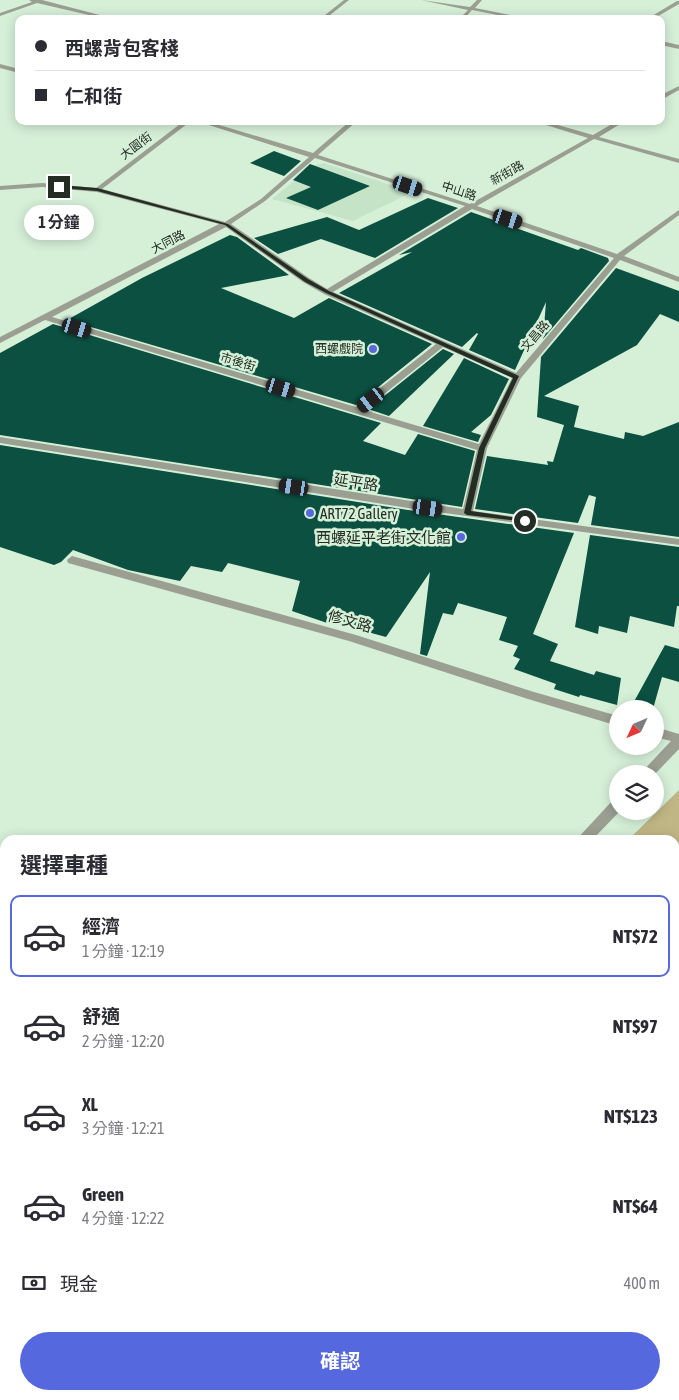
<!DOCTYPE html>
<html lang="zh-TW">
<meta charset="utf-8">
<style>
:root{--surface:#fff;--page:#f2f2f3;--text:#2b2b33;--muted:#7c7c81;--line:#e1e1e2;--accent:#5668de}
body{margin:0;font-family:"Asap Condensed","Noto Sans TC",sans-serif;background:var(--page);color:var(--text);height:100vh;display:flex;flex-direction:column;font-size:19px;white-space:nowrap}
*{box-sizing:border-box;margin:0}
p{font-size:16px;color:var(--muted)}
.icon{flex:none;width:28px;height:28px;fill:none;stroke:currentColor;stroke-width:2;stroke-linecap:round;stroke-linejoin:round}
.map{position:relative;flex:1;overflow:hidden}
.side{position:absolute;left:0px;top:835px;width:680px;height:565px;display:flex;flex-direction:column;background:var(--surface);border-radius:15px 15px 0 0;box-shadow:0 2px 12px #0003}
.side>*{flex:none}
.top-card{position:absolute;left:15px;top:15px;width:650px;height:110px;border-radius:10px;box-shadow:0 2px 12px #0003;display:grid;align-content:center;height:110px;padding:0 20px;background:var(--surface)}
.needle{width:32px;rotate:226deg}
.controls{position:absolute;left:609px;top:700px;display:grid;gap:10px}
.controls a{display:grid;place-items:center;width:55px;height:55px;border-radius:50%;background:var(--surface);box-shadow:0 2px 12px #0003;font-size:25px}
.end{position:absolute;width:22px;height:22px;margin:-11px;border:6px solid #232d24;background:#fff;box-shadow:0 0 0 2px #fff}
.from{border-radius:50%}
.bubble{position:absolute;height:35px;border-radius:18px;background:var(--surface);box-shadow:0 2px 12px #0003;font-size:16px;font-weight:700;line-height:35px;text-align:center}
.car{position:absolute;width:15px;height:30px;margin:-15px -8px;border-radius:6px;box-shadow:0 0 4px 1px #0007;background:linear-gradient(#222 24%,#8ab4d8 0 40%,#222 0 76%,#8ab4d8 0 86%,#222 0)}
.top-card b{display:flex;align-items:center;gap:18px;height:48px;font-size:19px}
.top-card b+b{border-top:1px solid var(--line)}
.top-card i{width:12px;height:12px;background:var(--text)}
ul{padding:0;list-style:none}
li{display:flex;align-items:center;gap:15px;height:82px;margin:0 10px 8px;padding:0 10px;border:2px solid transparent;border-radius:10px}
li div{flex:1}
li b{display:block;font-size:19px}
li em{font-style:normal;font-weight:700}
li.current{border-color:var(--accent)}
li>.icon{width:45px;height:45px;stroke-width:1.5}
h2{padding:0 20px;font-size:22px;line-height:60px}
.pay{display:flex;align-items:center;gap:12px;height:55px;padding:0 20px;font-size:19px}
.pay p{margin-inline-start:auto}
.button{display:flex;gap:10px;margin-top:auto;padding:10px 20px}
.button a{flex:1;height:58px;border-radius:30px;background:var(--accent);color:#fff;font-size:20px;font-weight:700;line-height:58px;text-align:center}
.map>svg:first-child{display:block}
.built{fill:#c4e3c7}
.green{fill:#c0b685}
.building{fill:#0b5040}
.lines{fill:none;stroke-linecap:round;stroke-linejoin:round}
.minor{fill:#9a9f92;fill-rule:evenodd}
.route{fill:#232d24}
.poi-dot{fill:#5668de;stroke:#d6f0d8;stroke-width:2}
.labels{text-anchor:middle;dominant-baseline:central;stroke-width:5;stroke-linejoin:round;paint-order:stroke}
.far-street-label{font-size:12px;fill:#232d24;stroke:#d6f0d8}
.far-poi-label{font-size:12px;fill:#232d24;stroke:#d6f0d8;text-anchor:end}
.street-label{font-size:15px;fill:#232d24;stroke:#d6f0d8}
.poi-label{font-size:15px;fill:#232d24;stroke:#d6f0d8;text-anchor:start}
</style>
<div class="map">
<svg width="679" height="1400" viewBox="0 0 679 1400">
<rect width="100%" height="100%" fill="#d6f0d8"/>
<polygon class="built" points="324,163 412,192 353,221 272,199 312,166"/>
<polygon class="green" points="679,790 679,1400 25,1400 30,1395 675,1395 675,840 628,840"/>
<g class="building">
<polygon points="274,151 301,161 284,176 250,163"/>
<polygon points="310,164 370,186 318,210 286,198 311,187 293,180"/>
<polygon points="428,198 458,208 375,258 321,239 278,254 254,238 327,217 359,230"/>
<polygon points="471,212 578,250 581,248 608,258 609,261 543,339 546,302 515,370 469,350 478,334 477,333 462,347 339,293 412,252 399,255"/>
<polygon points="230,235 237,237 289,275 221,288 294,318 329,298 432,344 356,405 67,320 142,278"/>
<polygon points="616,268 679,291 679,322 660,314 637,345 544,396 579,406 574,427 624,439 625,432 643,436 679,422 679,537 591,525 596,497 589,495 578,523 475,509 487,456 548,465 547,461 553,462 564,425 537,417 541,357"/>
<polygon points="53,324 381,423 363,441 405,455 418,434 475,451 462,507 0,435 0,353"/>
<polygon points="443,349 454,354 389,416 368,409"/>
<polygon points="464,358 509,379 491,415 471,432 481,435 478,442 423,426"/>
<polygon points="0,445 408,510 574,533 533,634 558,644 550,661 594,675 596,671 621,678 617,705 580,695 579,697 554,689 556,684 514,669 520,659 513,656 518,646 499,640 507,617 458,603 453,615 443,613 427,656 420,654 430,572 386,637 331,622 330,624 292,611 300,581 228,563 222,572 191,566 180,581 128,570 73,550 61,562 54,565 0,547"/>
<polygon points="590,535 679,547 679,606 677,606 674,627 630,616 627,633 599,626 598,634 575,627"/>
<polygon points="665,645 679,649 679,682 662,677 653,709 630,709"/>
</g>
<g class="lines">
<g class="minor">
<polygon points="29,0 42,0 115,19 106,19 37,3 0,16 0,13 32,2"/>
<polygon points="344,0 349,0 325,19 320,19"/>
<polygon points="421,0 470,7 477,0 482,0 475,8 530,19 518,19 472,10 464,19 459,19 468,10"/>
<polygon points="677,1 679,1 679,4 653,19 647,19"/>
<polygon points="661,41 679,45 679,49 661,45"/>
<polygon points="0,64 19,69 19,73 0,68"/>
<polygon points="679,86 679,90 661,100 661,95"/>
<path d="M184,121H191L102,189L225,222L261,199L309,157L196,121H206L313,153L350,121H357L318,155L470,204L588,138L533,121H544L593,135L617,121H625L599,137L679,159V163L594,139L477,206L617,254L679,210V215L624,256L679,277V282L620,260L521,378L487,448L473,511L679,539V545L408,508L0,443V437L463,509L477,450L45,320L0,343V337L219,224L97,192L42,187L0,190V186L42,183L96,188ZM315,158L465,206L327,289L309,278L231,224L265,201ZM472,209L614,258L516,373L333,292ZM226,227L303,282L324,294L436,344L356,407L52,317ZM443,347L512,378L479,444L364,410Z"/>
<polygon points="72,556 356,635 534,692 618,716 618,726 528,699 349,641 68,563 67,560"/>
<polygon points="655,727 679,734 679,749 655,774 640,774 671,741 655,737"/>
<polygon points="618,799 618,811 620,811 592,840 576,840 613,800"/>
<polygon points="0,927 5,929 5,947 0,945"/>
</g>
</g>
<polygon class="route" points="59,185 97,188 228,224 308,279 329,291 519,376 485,448 471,511 525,519 528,521 527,522 467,515 464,513 479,448 513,378 326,293 305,282 225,225 97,191 58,188"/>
<g class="poi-dot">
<circle cx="373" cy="349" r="5"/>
<circle cx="310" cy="513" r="5"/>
<circle cx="461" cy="537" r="5"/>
</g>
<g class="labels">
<g class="far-street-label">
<text transform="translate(136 146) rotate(-37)">大園街</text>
<text transform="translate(507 173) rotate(-29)">新街路</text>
<text transform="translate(459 191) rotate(18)">中山路</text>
<text transform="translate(168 242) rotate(-27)">大同路</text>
<text transform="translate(535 336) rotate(-50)">文昌路</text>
<text transform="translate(238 362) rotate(17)">市後街</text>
</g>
<g class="far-poi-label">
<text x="363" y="349">西螺戲院</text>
</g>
<g class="street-label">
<text transform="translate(356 482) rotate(9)">延平路</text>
<text transform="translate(350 621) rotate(16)">修文路</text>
</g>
<g class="poi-label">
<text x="320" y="513">ART72 Gallery</text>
<text x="451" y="537" text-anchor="end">西螺延平老街文化館</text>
</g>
</g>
</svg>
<div class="controls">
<a><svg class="needle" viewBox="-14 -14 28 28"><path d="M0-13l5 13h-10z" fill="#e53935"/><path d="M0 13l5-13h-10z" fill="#7c7c81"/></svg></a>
<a><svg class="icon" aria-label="layers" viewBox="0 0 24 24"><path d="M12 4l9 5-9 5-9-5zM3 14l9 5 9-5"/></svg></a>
</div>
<i class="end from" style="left:525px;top:521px"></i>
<i class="end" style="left:59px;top:187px"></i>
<div class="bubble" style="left:24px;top:205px;width:70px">1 分鐘</div>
<i class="car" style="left:408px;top:186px;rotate:108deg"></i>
<i class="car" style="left:508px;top:219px;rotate:108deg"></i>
<i class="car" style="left:77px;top:328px;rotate:107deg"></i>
<i class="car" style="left:281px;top:388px;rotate:107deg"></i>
<i class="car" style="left:371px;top:400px;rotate:232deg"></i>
<i class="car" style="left:294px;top:487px;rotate:279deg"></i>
<i class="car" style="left:428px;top:508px;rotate:98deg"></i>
<div class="top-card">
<b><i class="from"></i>西螺背包客棧</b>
<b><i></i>仁和街</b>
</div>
<section class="side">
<h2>選擇車種</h2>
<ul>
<li class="current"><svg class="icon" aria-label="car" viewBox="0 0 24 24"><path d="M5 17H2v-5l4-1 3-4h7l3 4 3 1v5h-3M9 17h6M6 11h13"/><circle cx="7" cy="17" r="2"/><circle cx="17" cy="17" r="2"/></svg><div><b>經濟</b><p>1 分鐘 · 12:19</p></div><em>NT$72</em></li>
<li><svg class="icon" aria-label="car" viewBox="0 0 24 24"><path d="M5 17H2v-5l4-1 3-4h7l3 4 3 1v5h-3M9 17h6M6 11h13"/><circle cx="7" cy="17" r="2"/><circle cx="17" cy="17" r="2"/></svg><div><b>舒適</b><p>2 分鐘 · 12:20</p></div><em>NT$97</em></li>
<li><svg class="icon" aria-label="car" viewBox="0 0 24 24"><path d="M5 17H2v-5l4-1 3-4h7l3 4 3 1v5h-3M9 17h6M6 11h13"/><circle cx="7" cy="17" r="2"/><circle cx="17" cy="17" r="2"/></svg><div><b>XL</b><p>3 分鐘 · 12:21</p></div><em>NT$123</em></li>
<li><svg class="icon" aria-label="car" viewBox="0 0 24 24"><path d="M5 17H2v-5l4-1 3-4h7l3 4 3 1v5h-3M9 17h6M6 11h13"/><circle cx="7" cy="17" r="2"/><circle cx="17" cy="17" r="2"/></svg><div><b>Green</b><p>4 分鐘 · 12:22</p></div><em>NT$64</em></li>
</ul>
<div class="pay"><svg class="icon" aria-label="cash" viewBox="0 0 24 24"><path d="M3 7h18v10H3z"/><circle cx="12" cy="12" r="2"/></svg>現金<p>400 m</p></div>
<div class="button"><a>確認</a></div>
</section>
</div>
